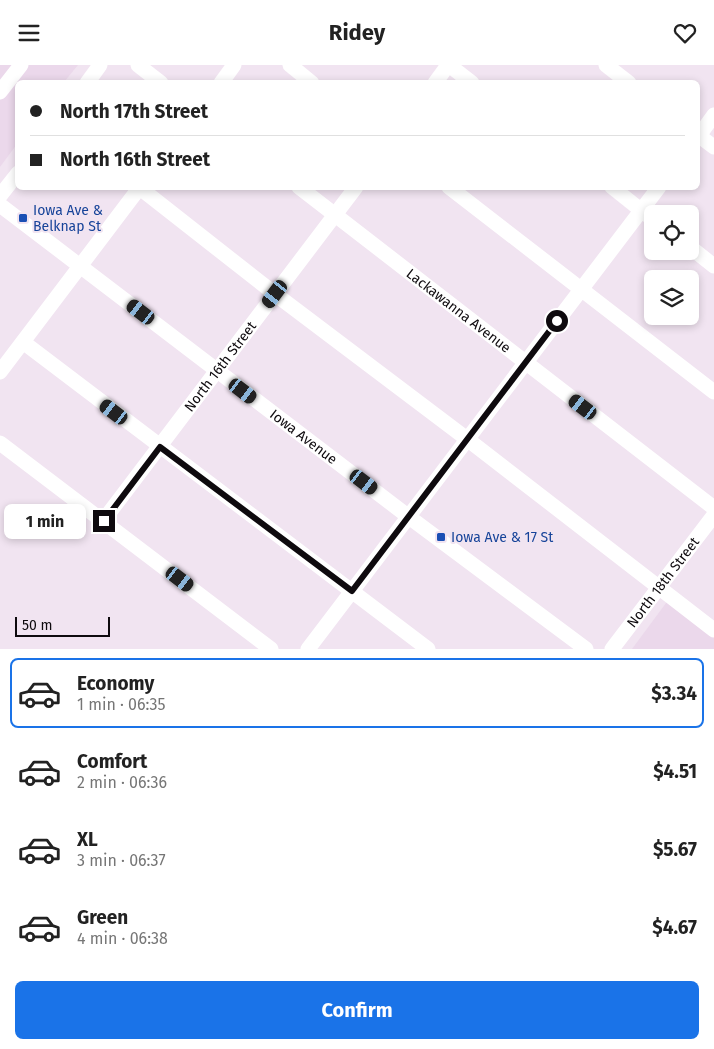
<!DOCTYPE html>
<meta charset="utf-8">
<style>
:root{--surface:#fff;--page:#f2f2f2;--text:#222;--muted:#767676;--line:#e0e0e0;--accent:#1a73e8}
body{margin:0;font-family:"Fira Sans",sans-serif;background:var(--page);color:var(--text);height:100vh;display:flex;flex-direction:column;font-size:19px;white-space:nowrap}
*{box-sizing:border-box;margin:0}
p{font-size:16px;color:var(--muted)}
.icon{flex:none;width:28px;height:28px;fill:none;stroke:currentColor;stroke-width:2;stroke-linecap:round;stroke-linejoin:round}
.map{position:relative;height:584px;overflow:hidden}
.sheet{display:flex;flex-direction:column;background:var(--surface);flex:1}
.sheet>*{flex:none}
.banner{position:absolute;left:15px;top:15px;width:685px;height:110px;border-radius:8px;box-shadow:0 2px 8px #0003;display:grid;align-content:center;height:110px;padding:0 15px;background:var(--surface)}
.buttons{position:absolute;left:644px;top:140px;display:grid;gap:10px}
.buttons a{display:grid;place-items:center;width:55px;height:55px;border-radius:8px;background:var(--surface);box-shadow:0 2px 8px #0003;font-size:25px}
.scale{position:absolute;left:15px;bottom:12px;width:95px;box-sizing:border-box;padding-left:5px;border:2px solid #0e0a0e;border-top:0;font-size:14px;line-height:18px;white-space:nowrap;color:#0e0a0e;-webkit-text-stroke:4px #f1e4f1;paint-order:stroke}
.end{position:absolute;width:22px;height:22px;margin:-11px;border:6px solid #0e0a0e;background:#fff;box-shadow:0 0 0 2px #fff}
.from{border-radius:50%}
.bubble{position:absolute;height:35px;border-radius:8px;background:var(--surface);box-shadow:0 2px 8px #0003;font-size:16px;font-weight:700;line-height:35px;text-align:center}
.car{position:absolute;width:15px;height:30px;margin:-15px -8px;border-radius:6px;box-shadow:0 0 4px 1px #0007;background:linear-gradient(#222 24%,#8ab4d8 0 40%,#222 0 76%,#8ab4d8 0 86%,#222 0)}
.banner b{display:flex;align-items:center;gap:18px;height:48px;font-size:19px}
.banner b+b{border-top:1px solid var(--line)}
.banner i{width:12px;height:12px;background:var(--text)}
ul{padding:9px 0 0;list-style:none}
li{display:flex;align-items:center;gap:15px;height:70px;margin:0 10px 8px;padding:0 5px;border:2px solid transparent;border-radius:8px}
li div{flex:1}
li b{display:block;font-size:19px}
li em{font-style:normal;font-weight:700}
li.current{border-color:var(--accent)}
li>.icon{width:45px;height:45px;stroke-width:1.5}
.primary-button{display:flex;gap:10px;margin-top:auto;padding:10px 15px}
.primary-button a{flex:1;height:58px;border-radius:8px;background:var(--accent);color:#fff;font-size:20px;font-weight:700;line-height:58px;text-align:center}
header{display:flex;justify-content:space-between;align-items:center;height:65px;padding:0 15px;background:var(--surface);font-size:22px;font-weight:700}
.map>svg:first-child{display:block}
.built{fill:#ebd8eb}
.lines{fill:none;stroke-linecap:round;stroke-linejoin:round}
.minor{stroke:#fff;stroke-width:15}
.route{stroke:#0e0a0e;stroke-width:6}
.transit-dot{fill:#1a4fb4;stroke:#f1e4f1;stroke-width:2}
.labels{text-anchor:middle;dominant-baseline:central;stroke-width:4;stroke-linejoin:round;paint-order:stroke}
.transit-label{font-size:14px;fill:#164399;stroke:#f1e4f1;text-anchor:start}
.street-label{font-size:14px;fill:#0e0a0e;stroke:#f1e4f1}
</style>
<header><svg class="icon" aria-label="menu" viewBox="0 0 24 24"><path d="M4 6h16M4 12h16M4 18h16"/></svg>Ridey<svg class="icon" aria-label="heart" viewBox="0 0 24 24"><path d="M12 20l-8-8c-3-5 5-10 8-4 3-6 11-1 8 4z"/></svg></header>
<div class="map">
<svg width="714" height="584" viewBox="0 0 714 584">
<rect width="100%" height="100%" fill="#f1e4f1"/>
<g class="built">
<polygon points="0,0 78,0 64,17 18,18 17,79 0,102"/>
<polygon points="669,534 714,569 714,584 632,584"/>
</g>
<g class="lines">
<g class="minor">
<polyline points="138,0 161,18"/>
<polyline points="290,0 312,18"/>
<polyline points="449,0 472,18"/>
<polyline points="606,0 629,18"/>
<polyline points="87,18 100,0"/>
<polyline points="221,18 234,0"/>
<polyline points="435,18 448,0"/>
<polyline points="0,27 21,0"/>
<polyline points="698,70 714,82"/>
<polyline points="698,72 714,50"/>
<path id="s1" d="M299,122L714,443"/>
<polyline points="449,122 714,327"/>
<polyline points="612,122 652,154"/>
<polyline points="140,123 275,229 467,374 714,565"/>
<polyline points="0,131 18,108"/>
<path id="s2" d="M0,140L409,452L586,584"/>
<polyline points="690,182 714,201"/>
<polyline points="23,277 428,584"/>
<polyline points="0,307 140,122"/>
<polyline points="0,378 271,584"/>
<path id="s3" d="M103,456L356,122"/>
<polyline points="308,584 659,122"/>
<path id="s4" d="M612,584L714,450"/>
</g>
</g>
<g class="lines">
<polyline class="route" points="104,456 160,382 352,526 557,256"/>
</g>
<g class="transit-dot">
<rect x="18" y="148" width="10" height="10" rx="2.5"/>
<rect x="436" y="467" width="10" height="10" rx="2.5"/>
</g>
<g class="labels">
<g class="transit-label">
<text x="33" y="145">Iowa Ave &amp;<tspan x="33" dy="16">Belknap St</tspan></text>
<text x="451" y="472">Iowa Ave &amp; 17 St</text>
</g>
<g class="street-label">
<text stroke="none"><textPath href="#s1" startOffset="202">Lackawanna Avenue</textPath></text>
<text stroke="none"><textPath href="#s3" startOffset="194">North 16th Street</textPath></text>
<text stroke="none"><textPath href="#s2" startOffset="382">Iowa Avenue</textPath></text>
<text stroke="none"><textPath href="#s4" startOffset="84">North 18th Street</textPath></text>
</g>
</g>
</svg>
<div class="buttons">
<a><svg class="icon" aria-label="locate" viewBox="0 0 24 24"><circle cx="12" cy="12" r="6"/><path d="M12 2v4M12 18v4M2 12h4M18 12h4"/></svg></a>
<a><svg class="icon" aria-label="layers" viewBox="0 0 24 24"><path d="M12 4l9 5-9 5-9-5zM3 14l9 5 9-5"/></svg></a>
</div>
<div class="scale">50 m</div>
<i class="end from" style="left:557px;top:256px"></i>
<i class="end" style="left:104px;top:456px"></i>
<div class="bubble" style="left:4px;top:439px;width:82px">1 min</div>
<i class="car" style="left:275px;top:229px;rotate:217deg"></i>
<i class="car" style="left:141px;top:247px;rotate:307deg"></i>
<i class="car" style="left:243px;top:326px;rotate:127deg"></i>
<i class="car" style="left:583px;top:342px;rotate:307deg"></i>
<i class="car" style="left:114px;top:347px;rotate:307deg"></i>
<i class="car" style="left:364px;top:417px;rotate:127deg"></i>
<i class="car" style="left:180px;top:514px;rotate:127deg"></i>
<div class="banner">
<b><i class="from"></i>North 17th Street</b>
<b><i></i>North 16th Street</b>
</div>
</div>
<section class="sheet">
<ul>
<li class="current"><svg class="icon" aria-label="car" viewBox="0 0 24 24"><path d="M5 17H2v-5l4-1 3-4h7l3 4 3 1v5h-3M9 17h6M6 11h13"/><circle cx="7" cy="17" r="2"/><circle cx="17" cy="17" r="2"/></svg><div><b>Economy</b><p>1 min · 06:35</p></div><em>$3.34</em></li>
<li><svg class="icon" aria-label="car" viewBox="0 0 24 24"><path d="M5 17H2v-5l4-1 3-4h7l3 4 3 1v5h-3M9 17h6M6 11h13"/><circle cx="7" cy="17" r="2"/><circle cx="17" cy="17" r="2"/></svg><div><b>Comfort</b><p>2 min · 06:36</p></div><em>$4.51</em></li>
<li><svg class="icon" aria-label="car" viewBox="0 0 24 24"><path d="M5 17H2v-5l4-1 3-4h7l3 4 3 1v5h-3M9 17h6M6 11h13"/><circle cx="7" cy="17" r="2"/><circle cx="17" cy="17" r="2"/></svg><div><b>XL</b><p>3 min · 06:37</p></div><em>$5.67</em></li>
<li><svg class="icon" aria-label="car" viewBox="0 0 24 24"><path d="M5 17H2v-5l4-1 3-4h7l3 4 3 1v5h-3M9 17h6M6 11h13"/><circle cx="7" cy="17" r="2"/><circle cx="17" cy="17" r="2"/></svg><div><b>Green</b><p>4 min · 06:38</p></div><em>$4.67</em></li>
</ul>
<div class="primary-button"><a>Confirm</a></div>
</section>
